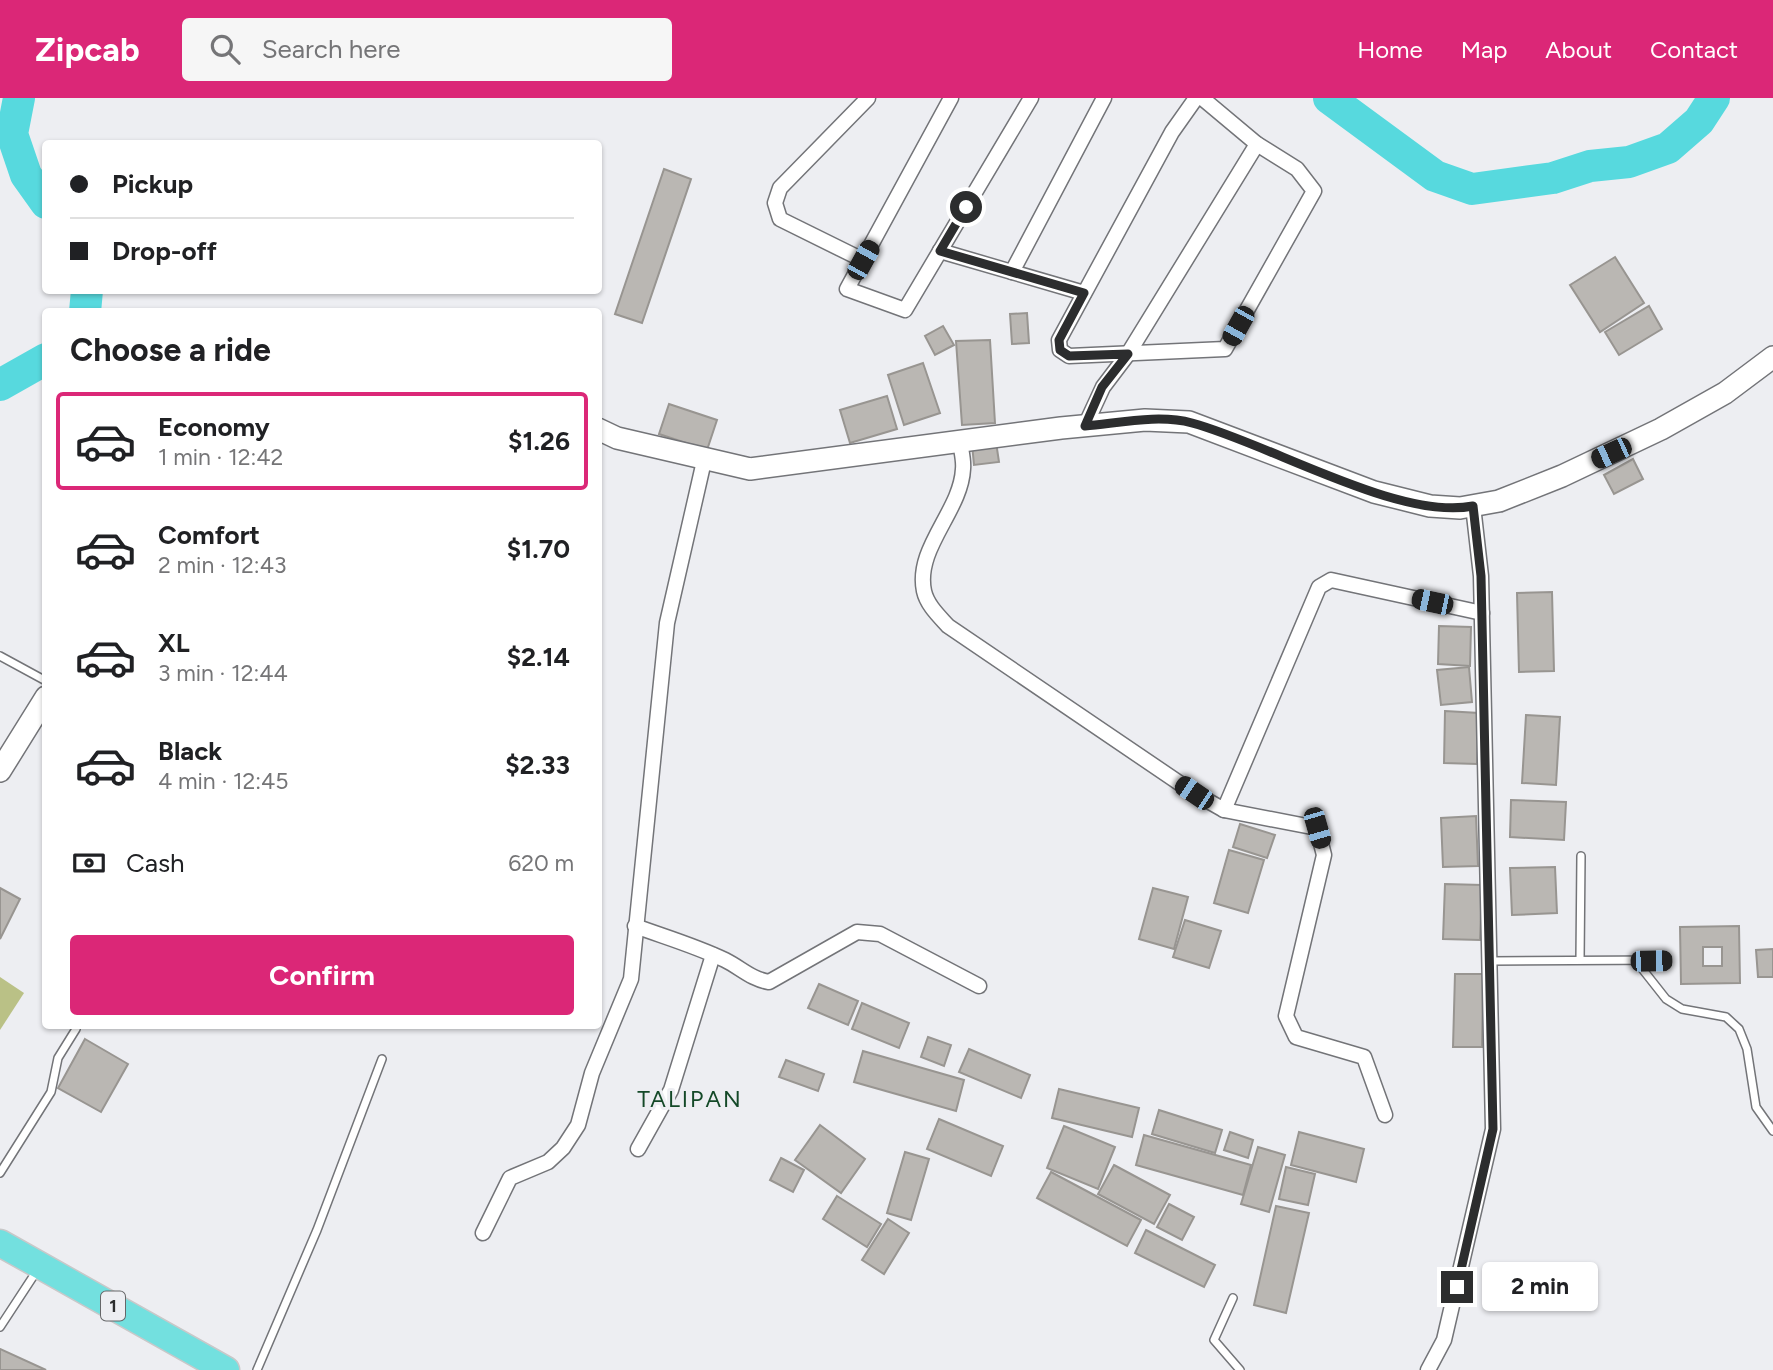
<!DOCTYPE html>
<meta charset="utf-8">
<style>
:root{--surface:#fff;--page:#f6f6f6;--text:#202124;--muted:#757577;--line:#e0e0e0;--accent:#db2777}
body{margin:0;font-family:Figtree,sans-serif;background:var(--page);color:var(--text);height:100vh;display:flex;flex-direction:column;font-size:26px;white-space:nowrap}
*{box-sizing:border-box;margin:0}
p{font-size:23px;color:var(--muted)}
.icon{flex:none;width:38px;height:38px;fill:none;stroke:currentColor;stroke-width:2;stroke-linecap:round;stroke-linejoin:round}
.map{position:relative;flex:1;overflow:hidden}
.sheet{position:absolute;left:42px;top:210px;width:560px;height:721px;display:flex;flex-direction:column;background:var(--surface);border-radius:7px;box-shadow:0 2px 5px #0004}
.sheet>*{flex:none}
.guide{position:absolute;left:42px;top:42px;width:560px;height:154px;border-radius:7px;box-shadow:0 2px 5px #0004;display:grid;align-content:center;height:154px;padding:0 28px;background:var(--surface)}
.end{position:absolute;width:32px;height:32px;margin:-16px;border:9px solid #2c2d2e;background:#fff;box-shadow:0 0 0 4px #fff}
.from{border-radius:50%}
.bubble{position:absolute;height:49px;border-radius:7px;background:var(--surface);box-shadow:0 2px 5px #0004;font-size:23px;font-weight:700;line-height:49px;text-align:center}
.car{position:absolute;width:21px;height:42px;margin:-21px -10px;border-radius:9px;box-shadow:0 0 5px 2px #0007;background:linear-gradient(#222 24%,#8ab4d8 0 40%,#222 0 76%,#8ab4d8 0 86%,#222 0)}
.guide b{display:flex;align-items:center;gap:24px;height:66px;font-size:26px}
.guide b+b{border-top:2px solid var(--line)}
.guide i{width:18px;height:18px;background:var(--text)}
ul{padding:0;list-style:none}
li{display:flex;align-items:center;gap:21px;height:98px;margin:0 14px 10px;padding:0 14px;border:4px solid transparent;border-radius:7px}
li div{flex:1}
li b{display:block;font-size:26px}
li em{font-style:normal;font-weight:700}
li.current{border-color:var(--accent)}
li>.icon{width:63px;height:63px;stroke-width:1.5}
h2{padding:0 28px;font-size:32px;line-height:84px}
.pay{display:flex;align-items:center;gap:18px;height:77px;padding:0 28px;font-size:26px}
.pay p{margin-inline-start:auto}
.cta{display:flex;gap:14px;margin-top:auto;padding:14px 28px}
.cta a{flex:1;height:80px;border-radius:7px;background:var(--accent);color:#fff;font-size:28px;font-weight:700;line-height:80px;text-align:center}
header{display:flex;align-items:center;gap:42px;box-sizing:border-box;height:98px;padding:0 35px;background:var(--accent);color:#fff}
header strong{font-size:33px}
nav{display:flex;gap:38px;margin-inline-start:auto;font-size:24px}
.search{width:490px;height:63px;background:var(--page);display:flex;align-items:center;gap:18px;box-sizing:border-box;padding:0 24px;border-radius:7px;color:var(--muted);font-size:26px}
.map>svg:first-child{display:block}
.green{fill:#bac186}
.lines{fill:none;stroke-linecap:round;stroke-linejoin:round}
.river{stroke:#57d9de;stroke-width:32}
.building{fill:#bab7b3;stroke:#989591;stroke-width:2;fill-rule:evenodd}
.lane-casing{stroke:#737478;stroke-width:10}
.street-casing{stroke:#737478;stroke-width:17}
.secondary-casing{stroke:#737478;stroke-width:24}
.highway-casing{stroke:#c8c8c9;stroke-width:29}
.lane{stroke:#fff;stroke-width:7}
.street{stroke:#fff;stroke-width:14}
.secondary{stroke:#fff;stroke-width:21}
.highway{stroke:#73e0df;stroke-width:26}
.route{stroke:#2c2d2e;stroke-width:9}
.labels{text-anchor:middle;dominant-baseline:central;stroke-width:6;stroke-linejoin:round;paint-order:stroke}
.shield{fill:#edeef2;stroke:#666769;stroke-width:2}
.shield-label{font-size:18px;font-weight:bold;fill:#2c2d2e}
.quarter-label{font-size:23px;letter-spacing:2px;fill:#144928;stroke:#edeef2}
</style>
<header>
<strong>Zipcab</strong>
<div class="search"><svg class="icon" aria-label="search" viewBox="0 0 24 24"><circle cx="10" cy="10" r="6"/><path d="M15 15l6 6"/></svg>Search here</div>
<nav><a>Home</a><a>Map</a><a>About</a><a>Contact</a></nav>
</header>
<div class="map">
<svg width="1773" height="1272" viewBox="0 0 1773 1272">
<rect width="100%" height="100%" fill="#edeef2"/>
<polygon class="green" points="0,879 24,895 0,932"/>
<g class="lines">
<g class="river">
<polyline points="19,0 12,36 26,77 46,105"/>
<polyline points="1329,0 1435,78 1472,91 1553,80 1590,68 1629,64 1668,50 1699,23 1714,0"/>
<polyline points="85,214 87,192"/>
<polyline points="0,287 46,261"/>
</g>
</g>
<g class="building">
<polygon points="664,71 691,81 642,225 615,216"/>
<polygon points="1615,159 1644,205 1600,234 1570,187"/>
<polygon points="1649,208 1662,231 1619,257 1605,234"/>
<polygon points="1027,215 1029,245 1012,246 1010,216"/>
<polygon points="943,228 954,247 935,257 925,238"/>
<polygon points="990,242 995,325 962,327 956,243"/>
<polygon points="923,265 940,315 904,327 888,277"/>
<polygon points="887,298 897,331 850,345 840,312"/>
<polygon points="669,306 717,322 707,352 659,336"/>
<polygon points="996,344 999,364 974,367 972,346"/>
<polygon points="1633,361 1643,381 1614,396 1604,377"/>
<polygon points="1552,494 1554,573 1519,574 1517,495"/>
<polygon points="1439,528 1471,529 1470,568 1438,566"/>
<polygon points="1469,569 1472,604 1441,607 1437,572"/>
<polygon points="1445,613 1479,615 1477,666 1444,665"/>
<polygon points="1526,617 1560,619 1556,687 1522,685"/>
<polygon points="1511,702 1566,704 1564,742 1510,739"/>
<polygon points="1476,718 1478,768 1443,769 1441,720"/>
<polygon points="1240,726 1275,737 1267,760 1233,749"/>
<polygon points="1229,752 1264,762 1248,815 1214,805"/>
<polygon points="1555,769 1557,815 1512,817 1510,770"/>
<polygon points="1445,786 1482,787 1480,842 1443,841"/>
<polygon points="0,790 20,801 0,841"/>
<polygon points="1153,790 1188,799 1174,851 1139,841"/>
<polygon points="1185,822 1221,833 1209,870 1173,859"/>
<path d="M1739,828L1740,885L1681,886L1680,829ZM1703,849H1722V868H1703Z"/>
<polygon points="1773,851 1773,879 1758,879 1756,852"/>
<polygon points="1455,876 1483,876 1482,949 1453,949"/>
<polygon points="819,886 858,903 848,927 808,910"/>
<polygon points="862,905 909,925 899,950 852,931"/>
<polygon points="928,939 951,947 944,968 921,959"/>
<polygon points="85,941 128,966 101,1014 58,990"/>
<polygon points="969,951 1030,977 1021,1000 959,974"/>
<polygon points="863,953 964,982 956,1013 854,984"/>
<polygon points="786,962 824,976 818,993 779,979"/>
<polygon points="1059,991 1139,1010 1132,1039 1052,1020"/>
<polygon points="1159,1012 1222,1032 1215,1055 1152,1036"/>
<polygon points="939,1021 1003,1048 991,1078 927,1051"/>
<polygon points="820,1027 865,1061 841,1095 795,1062"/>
<polygon points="1064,1028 1115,1049 1098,1091 1047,1070"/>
<polygon points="1230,1034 1253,1042 1248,1060 1224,1052"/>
<polygon points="1299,1034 1364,1051 1356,1084 1291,1067"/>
<polygon points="1144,1037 1251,1067 1243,1097 1136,1067"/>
<polygon points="1258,1049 1285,1057 1269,1114 1241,1106"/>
<polygon points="905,1054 929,1061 911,1122 887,1115"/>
<polygon points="781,1060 804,1072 793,1094 770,1082"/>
<polygon points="1114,1067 1170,1097 1154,1126 1098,1096"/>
<polygon points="1286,1069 1315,1076 1308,1107 1279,1101"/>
<polygon points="1051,1074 1141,1122 1127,1148 1037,1100"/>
<polygon points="837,1098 881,1126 867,1149 823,1121"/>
<polygon points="1169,1106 1194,1119 1182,1142 1157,1129"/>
<polygon points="1276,1108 1309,1115 1286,1215 1254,1207"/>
<polygon points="888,1121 909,1135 884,1176 862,1162"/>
<polygon points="1146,1132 1215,1167 1204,1189 1135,1155"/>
<polygon points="0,1251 46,1272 0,1272"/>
</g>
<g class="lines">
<defs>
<g id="lane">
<polyline points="0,558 46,583"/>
<polyline points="1580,862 1581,758"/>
<polyline points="1491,863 1667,862"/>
<polyline points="1636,863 1666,901 1682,911 1726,919 1739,931 1747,951 1756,1009 1773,1033"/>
<polyline points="0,1075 51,994 58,960 76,931"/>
<polyline points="1233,1200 1214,1242 1240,1272"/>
<polyline points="0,1229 38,1171"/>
<polyline points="257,1272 317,1132 382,961"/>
</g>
<g id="street">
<polyline points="951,0 847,191 905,212 1031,0"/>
<polyline points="1196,0 1172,34 1059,242 1060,252 1069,258 1225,251 1314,93 1297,71 1257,46 1202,0"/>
<polyline points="940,153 1084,195"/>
<polyline points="863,162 780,121 775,105 780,90 868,0"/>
<polyline points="1012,174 1104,0"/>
<polyline points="1085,328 1103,289 1128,256 1257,46"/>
<path d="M960,344C961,352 964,362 963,371C961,413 915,450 924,493C927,507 939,518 948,528L1194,695L1224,712L1319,489L1331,482L1482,515"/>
<polyline points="1224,712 1317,730 1324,757 1286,918 1296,939 1364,959 1385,1017"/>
<path d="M635,828C665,839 696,848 725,862C741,870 751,881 769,884L857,834L880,836L979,888"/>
<polyline points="638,1051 671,992 713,857"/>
<polyline points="483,1135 510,1080 548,1064 563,1050 578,1027 592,975 631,881 667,525 704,363"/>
<polyline points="1428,1272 1444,1242 1493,1031 1481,478 1473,408"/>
</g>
<g id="secondary">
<polyline points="598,331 617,340 750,371 1061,330 1145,322 1189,324 1374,394 1430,408 1460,410 1499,403 1562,378 1661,331 1725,295 1773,259"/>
<polyline points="0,673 46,599"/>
</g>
<polyline id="highway" points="0,1145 226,1272"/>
</defs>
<use href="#lane" class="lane-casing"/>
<use href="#street" class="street-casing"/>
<use href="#secondary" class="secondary-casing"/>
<use href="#highway" class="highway-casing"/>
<use href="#lane" class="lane"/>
<use href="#street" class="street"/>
<use href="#secondary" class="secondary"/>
<use href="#highway" class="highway"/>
</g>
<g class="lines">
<path class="route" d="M966,109L940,153L1084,195L1059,242L1060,252L1069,258L1128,256L1102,289L1085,328C1119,325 1159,316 1192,325C1268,345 1399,423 1473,408L1481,478L1493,1031L1457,1189"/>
</g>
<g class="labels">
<rect class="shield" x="101" y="1193.5" width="24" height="29" rx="5"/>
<g class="shield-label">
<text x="113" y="1208">1</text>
</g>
<g class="quarter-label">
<text x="690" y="1001">TALIPAN</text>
</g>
</g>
</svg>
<i class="end from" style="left:966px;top:109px"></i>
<i class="end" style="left:1457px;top:1189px"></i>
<div class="bubble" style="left:1482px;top:1164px;width:116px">2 min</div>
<i class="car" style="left:863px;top:162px;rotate:29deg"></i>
<i class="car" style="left:1238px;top:228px;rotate:209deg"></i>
<i class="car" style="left:1611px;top:355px;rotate:245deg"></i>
<i class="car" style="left:1432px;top:504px;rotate:282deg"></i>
<i class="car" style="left:1194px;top:695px;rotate:304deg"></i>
<i class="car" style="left:1317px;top:730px;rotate:164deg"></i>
<i class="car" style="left:1651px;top:863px;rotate:89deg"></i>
<div class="guide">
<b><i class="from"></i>Pickup</b>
<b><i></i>Drop-off</b>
</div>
<section class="sheet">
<h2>Choose a ride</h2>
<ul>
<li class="current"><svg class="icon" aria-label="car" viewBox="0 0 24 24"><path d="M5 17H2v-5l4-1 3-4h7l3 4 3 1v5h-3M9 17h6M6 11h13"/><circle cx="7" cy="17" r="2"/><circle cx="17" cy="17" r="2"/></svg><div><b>Economy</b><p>1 min · 12:42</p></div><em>$1.26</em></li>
<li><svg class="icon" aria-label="car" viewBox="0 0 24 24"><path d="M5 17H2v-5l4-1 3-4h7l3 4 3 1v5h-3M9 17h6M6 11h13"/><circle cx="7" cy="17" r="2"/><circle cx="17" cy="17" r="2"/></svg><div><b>Comfort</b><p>2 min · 12:43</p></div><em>$1.70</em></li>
<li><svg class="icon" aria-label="car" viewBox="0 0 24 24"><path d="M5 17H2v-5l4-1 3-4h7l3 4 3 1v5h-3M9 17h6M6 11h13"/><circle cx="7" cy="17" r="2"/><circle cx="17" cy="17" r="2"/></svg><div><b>XL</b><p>3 min · 12:44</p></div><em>$2.14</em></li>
<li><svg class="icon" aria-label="car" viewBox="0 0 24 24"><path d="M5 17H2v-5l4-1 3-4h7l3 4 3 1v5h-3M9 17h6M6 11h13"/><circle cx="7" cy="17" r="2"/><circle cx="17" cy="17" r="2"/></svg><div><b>Black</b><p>4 min · 12:45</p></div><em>$2.33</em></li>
</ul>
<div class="pay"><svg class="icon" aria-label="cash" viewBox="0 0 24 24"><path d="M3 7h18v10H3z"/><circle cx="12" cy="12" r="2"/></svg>Cash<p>620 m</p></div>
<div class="cta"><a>Confirm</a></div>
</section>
</div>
